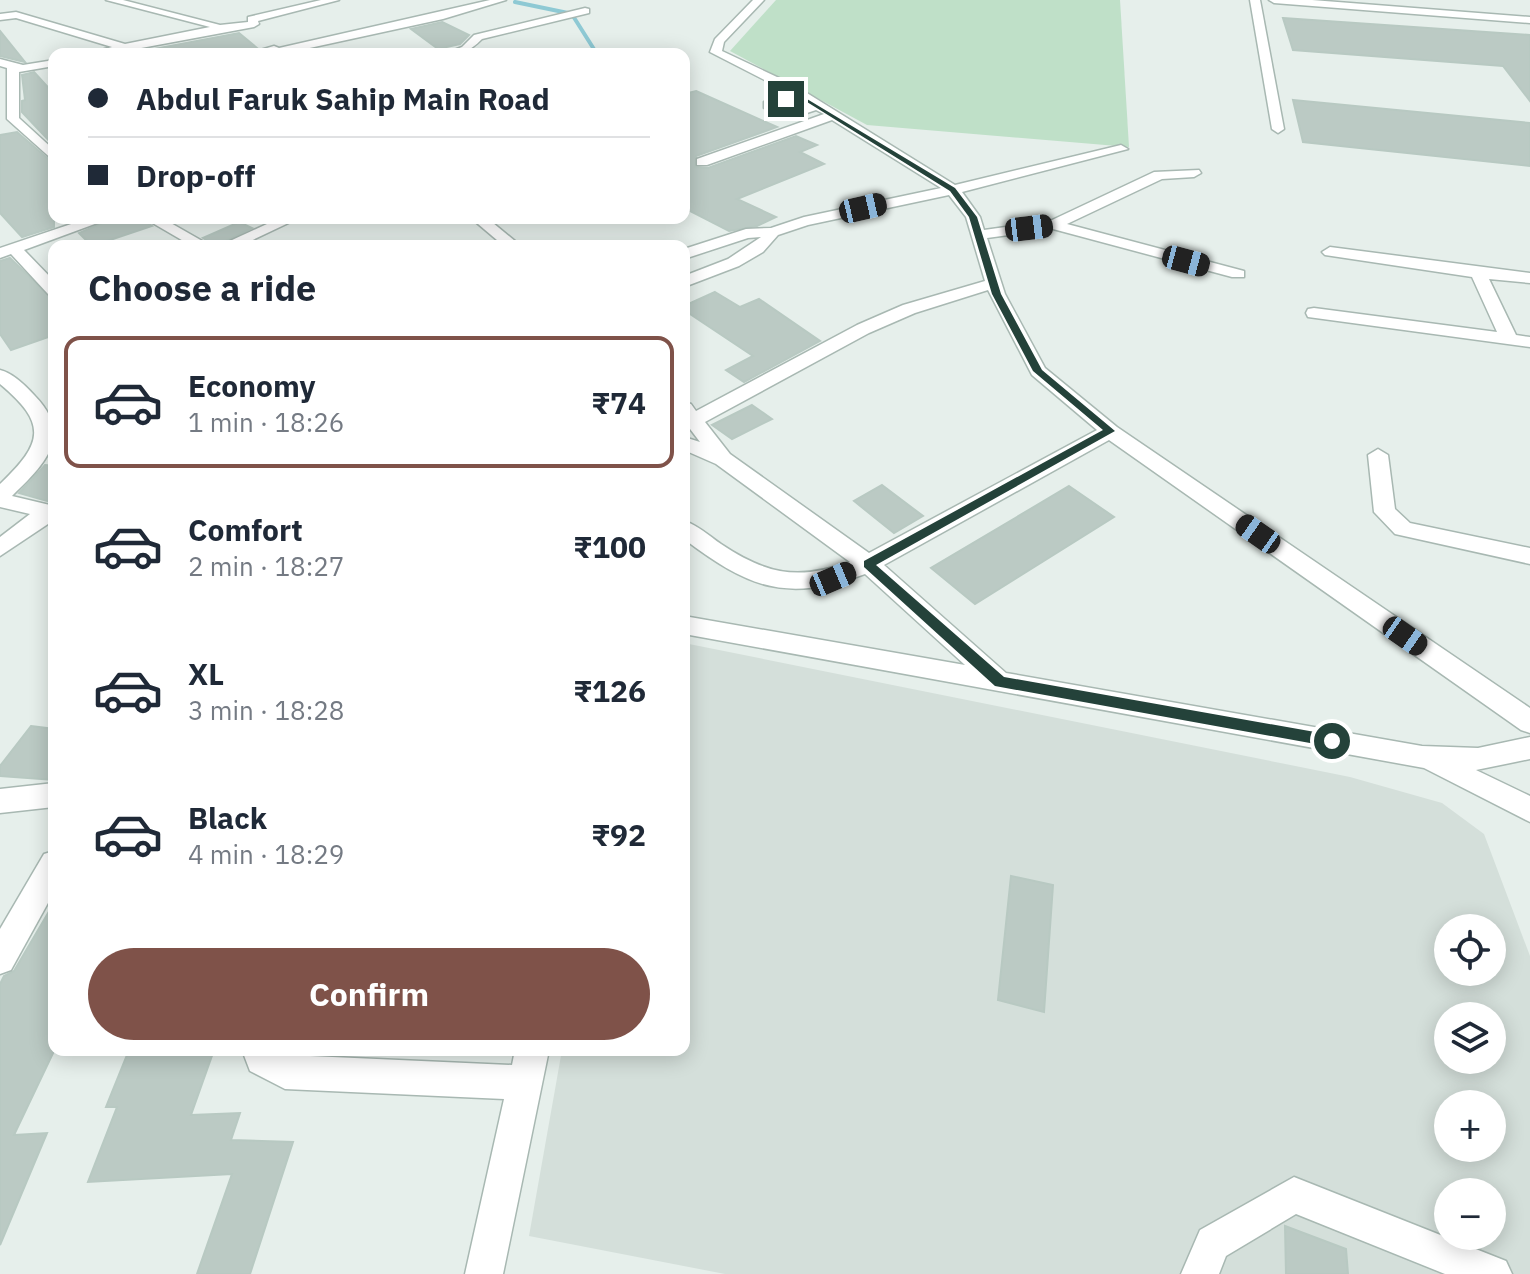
<!DOCTYPE html>
<meta charset="utf-8">
<style>
:root{--surface:#fff;--page:#f2f2f3;--text:#1f2937;--muted:#747a83;--line:#e0e1e3;--accent:#7f5249}
body{margin:0;font-family:"IBM Plex Sans",sans-serif;background:var(--page);color:var(--text);height:100vh;display:flex;flex-direction:column;font-size:30px;white-space:nowrap}
*{box-sizing:border-box;margin:0}
p{font-size:26px;color:var(--muted)}
.icon{flex:none;width:44px;height:44px;fill:none;stroke:currentColor;stroke-width:2;stroke-linecap:round;stroke-linejoin:round}
.map{position:relative;flex:1;overflow:hidden}
.details{position:absolute;left:48px;top:240px;width:642px;height:816px;display:flex;flex-direction:column;background:var(--surface);border-radius:16px;box-shadow:0 4px 20px #0003}
.details>*{flex:none}
.hud{position:absolute;left:48px;top:48px;width:642px;height:176px;border-radius:16px;box-shadow:0 4px 20px #0003;display:grid;align-content:center;height:176px;padding:0 40px;background:var(--surface)}
.controls{position:absolute;left:1434px;top:914px;display:grid;gap:16px}
.controls a{display:grid;place-items:center;width:72px;height:72px;border-radius:50%;background:var(--surface);box-shadow:0 4px 20px #0003;font-size:40px}
.end{position:absolute;width:36px;height:36px;margin:-18px;border:10px solid #24423a;background:#fff;box-shadow:0 0 0 4px #fff}
.from{border-radius:50%}
.car{position:absolute;width:24px;height:48px;margin:-24px -12px;border-radius:10px;box-shadow:0 0 6px 2px #0007;background:linear-gradient(#222 24%,#8ab4d8 0 40%,#222 0 76%,#8ab4d8 0 86%,#222 0)}
.hud b{display:flex;align-items:center;gap:28px;height:76px;font-size:30px}
.hud b+b{border-top:2px solid var(--line)}
.hud i{width:20px;height:20px;background:var(--text)}
ul{padding:0;list-style:none}
li{display:flex;align-items:center;gap:24px;height:132px;margin:0 16px 12px;padding:0 24px;border:4px solid transparent;border-radius:16px}
li div{flex:1}
li b{display:block;font-size:30px}
li em{font-style:normal;font-weight:700}
li.on{border-color:var(--accent)}
li>.icon{width:72px;height:72px;stroke-width:1.5}
h2{padding:0 40px;font-size:36px;line-height:96px}
.primary-button{display:flex;gap:16px;margin-top:auto;padding:16px 40px}
.primary-button a{flex:1;height:92px;border-radius:48px;background:var(--accent);color:#fff;font-size:32px;font-weight:700;line-height:92px;text-align:center}
.map>svg:first-child{display:block}
.built{fill:#d4dfda;fill-rule:evenodd}
.green{fill:#bfe0c8}
.lines{fill:none;stroke-linecap:round;stroke-linejoin:round}
.stream{stroke:#8ec9d4;stroke-width:4}
.building{fill:#bbcac4;stroke:#b8c9c2;stroke-width:2}
.minor-casing{stroke:#a8b8b2;stroke-width:3}
.minor{fill:#fff;fill-rule:evenodd}
.route{fill:#24423a}
</style>
<div class="map">
<svg width="1530" height="1274" viewBox="0 0 1530 1274">
<rect width="100%" height="100%" fill="#e6efeb"/>
<path class="built" d="M684,643L1350,777L1442,803L1484,834L1530,956V1274H725L529,1236L562,1050H684ZM1448,928H1492V972H1448ZM1448,1016H1492V1060H1448ZM1448,1104H1492V1148H1448ZM1448,1192H1492V1236H1448Z"/>
<polygon class="green" points="776,0 1120,0 1129,147 867,125 730,51"/>
<g class="lines">
<g class="stream">
<polyline points="515,2 568,13"/>
<polyline points="573,16 597,54"/>
</g>
</g>
<g class="building">
<polygon points="1283,18 1530,35 1530,101 1503,66 1293,50"/>
<polygon points="442,22 469,35 460,44 438,49 411,29"/>
<polygon points="0,31 25,62 0,56"/>
<polygon points="239,33 257,48 243,54 155,54 154,49"/>
<polygon points="34,72 54,94 54,146 22,112 22,101 25,100 22,75"/>
<polygon points="696,91 777,127 696,156 695,167 708,168 796,136 817,145 800,152 824,164 737,199 776,217 757,226 729,231 684,208 684,94"/>
<polygon points="1293,100 1530,123 1530,166 1303,142"/>
<polygon points="17,132 54,164 54,227 22,237 0,213 0,135"/>
<polygon points="114,218 141,218 152,226 92,246 79,233"/>
<polygon points="239,222 252,228 216,246 203,238"/>
<polygon points="10,258 54,301 54,335 11,350 0,334 0,261"/>
<polygon points="715,292 740,307 759,299 820,341 744,382 726,370 753,356 684,310 684,306"/>
<polygon points="752,405 772,419 732,439 712,425"/>
<polygon points="45,465 54,466 54,503 19,493"/>
<polygon points="882,485 923,516 894,533 854,501"/>
<polygon points="1069,486 1114,517 975,604 931,568"/>
<polygon points="31,726 54,729 54,780 0,776 0,766"/>
<polygon points="1011,876 1053,885 1044,1012 998,1000"/>
<polygon points="54,903 54,1051 14,1135 47,1133 0,1245 0,984 4,976 14,971"/>
<polygon points="129,1050 214,1050 191,1115 240,1113 231,1140 293,1142 250,1274 197,1274 232,1174 88,1182 117,1107 106,1107"/>
<polygon points="1285,1226 1346,1249 1348,1274 1286,1274"/>
</g>
<g class="lines">
<defs>
<g id="minor">
<polygon points="106,0 123,0 220,25 248,22 248,17 321,0 339,0 258,21 259,24 254,27 109,54 87,54 112,47 16,18 0,20 0,14 16,12 125,44 210,27"/>
<polygon points="490,0 506,0 443,19 282,54 246,54 274,46 279,48"/>
<path d="M753,0H764L724,42L722,51L794,85L955,185L1121,145L1128,149L962,192L980,217L984,230L1050,221L1154,172L1199,170L1201,173L1194,177L1162,179L1067,224L1244,271V277H1232L1053,229L987,238L1005,294L1045,368L1117,427L1530,708V733L1521,730L1109,440L884,565L1006,673L1422,746L1478,748L1530,737V759L1476,770L1530,796V822L1424,768L684,634V616L965,665L865,574C786,603 749,588 684,539V521C698,525 709,536 721,544C766,574 798,581 850,562L716,464L684,450V437L700,442L684,421V402L691,404L696,411L857,325L903,305L985,281L966,217L949,195L808,225L778,235L763,252L739,266L684,287V276L728,259L761,237L748,238L684,259V249L746,229L771,228L804,217L941,188L832,120L707,165H697V159L824,114L816,110L789,119L764,108V102L790,93L710,52L715,39ZM799,99L808,104L790,111L779,105ZM988,290L1032,375L1097,430L869,553L730,454L705,422L869,333L915,313Z"/>
<polygon points="1250,0 1260,0 1284,129 1278,133 1272,129"/>
<polygon points="1269,0 1312,0 1530,17 1530,23 1274,3"/>
<path d="M585,8L589,9V13L482,39C469,52 462,54 444,54L462,47L474,35Z"/>
<polygon points="0,59 23,65 54,60 54,66 19,72 19,118 54,150 54,161 7,119 7,68 0,66"/>
<polygon points="89,218 111,218 24,250 54,281 54,296 48,294 11,254 0,258 0,248"/>
<polygon points="144,218 162,218 211,246 192,246"/>
<polygon points="280,218 299,218 240,246 219,246"/>
<polygon points="471,218 487,218 521,246 504,246"/>
<polygon points="1330,247 1530,273 1530,283 1489,279 1516,335 1530,337 1530,347 1308,317 1306,313 1308,309 1314,308 1497,332 1472,277 1325,255 1322,252"/>
<path d="M0,370C13,373 26,386 35,396C74,436 44,465 12,496L54,506V520L0,556V537L30,514L0,507V484C43,443 48,424 0,384Z"/>
<polygon points="1378,449 1388,455 1395,509 1410,523 1530,548 1530,564 1395,534 1374,512 1368,455"/>
<polygon points="54,783 54,807 0,813 0,789"/>
<polygon points="54,851 54,892 11,970 0,974 0,929 44,854"/>
<polygon points="242,1050 279,1050 288,1055 512,1065 515,1050 549,1050 503,1274 465,1274 504,1099 285,1089 250,1071"/>
<polygon points="1294,1177 1506,1261 1512,1274 1445,1274 1296,1214 1226,1256 1219,1274 1181,1274 1200,1230"/>
</g>
</defs>
<use href="#minor" class="minor-casing"/>
<use href="#minor" class="minor"/>
</g>
<polygon class="route" points="797,93 955,188 977,217 1001,294 1042,370 1115,431 876,565 1004,677 1332,735 1339,741 1337,745 1332,747 995,686 864,567 864,561 1103,430 1033,371 992,294 969,217 950,191 799,97 783,99"/>
</svg>
<div class="controls">
<a><svg class="icon" aria-label="locate" viewBox="0 0 24 24"><circle cx="12" cy="12" r="6"/><path d="M12 2v4M12 18v4M2 12h4M18 12h4"/></svg></a>
<a><svg class="icon" aria-label="layers" viewBox="0 0 24 24"><path d="M12 4l9 5-9 5-9-5zM3 14l9 5 9-5"/></svg></a>
<a>+</a>
<a>−</a>
</div>
<i class="end from" style="left:1332px;top:741px"></i>
<i class="end" style="left:786px;top:99px"></i>
<i class="car" style="left:863px;top:208px;rotate:77deg"></i>
<i class="car" style="left:1029px;top:228px;rotate:83deg"></i>
<i class="car" style="left:1186px;top:261px;rotate:105deg"></i>
<i class="car" style="left:1258px;top:534px;rotate:305deg"></i>
<i class="car" style="left:833px;top:579px;rotate:67deg"></i>
<i class="car" style="left:1405px;top:636px;rotate:125deg"></i>
<div class="hud">
<b><i class="from"></i>Abdul Faruk Sahip Main Road</b>
<b><i></i>Drop-off</b>
</div>
<section class="details">
<h2>Choose a ride</h2>
<ul>
<li class="on"><svg class="icon" aria-label="car" viewBox="0 0 24 24"><path d="M5 17H2v-5l4-1 3-4h7l3 4 3 1v5h-3M9 17h6M6 11h13"/><circle cx="7" cy="17" r="2"/><circle cx="17" cy="17" r="2"/></svg><div><b>Economy</b><p>1 min · 18:26</p></div><em>₹74</em></li>
<li><svg class="icon" aria-label="car" viewBox="0 0 24 24"><path d="M5 17H2v-5l4-1 3-4h7l3 4 3 1v5h-3M9 17h6M6 11h13"/><circle cx="7" cy="17" r="2"/><circle cx="17" cy="17" r="2"/></svg><div><b>Comfort</b><p>2 min · 18:27</p></div><em>₹100</em></li>
<li><svg class="icon" aria-label="car" viewBox="0 0 24 24"><path d="M5 17H2v-5l4-1 3-4h7l3 4 3 1v5h-3M9 17h6M6 11h13"/><circle cx="7" cy="17" r="2"/><circle cx="17" cy="17" r="2"/></svg><div><b>XL</b><p>3 min · 18:28</p></div><em>₹126</em></li>
<li><svg class="icon" aria-label="car" viewBox="0 0 24 24"><path d="M5 17H2v-5l4-1 3-4h7l3 4 3 1v5h-3M9 17h6M6 11h13"/><circle cx="7" cy="17" r="2"/><circle cx="17" cy="17" r="2"/></svg><div><b>Black</b><p>4 min · 18:29</p></div><em>₹92</em></li>
</ul>
<div class="primary-button"><a>Confirm</a></div>
</section>
</div>
